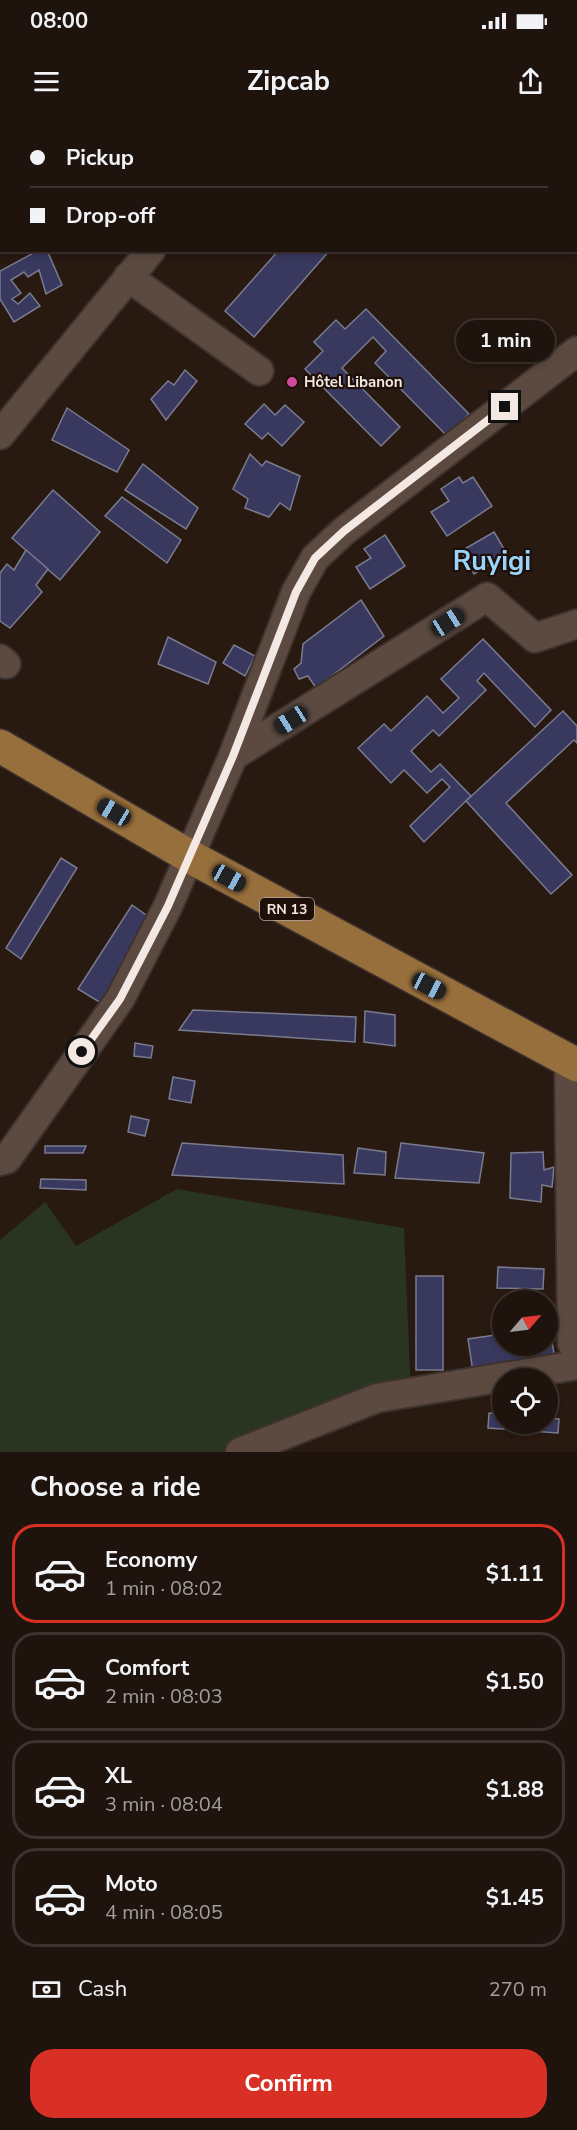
<!DOCTYPE html>
<meta charset="utf-8">
<style>
:root{--surface:#1e130d;--page:#261c16;--text:#f1f3f6;--muted:#a19e9d;--line:#3c322e;--accent:#d93025}
body{margin:0;font-family:"Nunito Sans",sans-serif;background:var(--page);color:var(--text);height:100vh;display:flex;flex-direction:column;font-size:22px;white-space:nowrap}
*{box-sizing:border-box;margin:0}
p{font-size:20px;color:var(--muted)}
.icon{flex:none;width:33px;height:33px;fill:none;stroke:currentColor;stroke-width:2;stroke-linecap:round;stroke-linejoin:round}
.map{position:relative;height:1332px;overflow:hidden}
.panel{display:flex;flex-direction:column;background:var(--surface);flex:1}
.panel>*{flex:none}
.banner{position:absolute;left:0px;top:0px;width:578px;height:132px;box-shadow:0 3px 9px #0003,0 0 0 2px var(--line);display:grid;align-content:center;height:132px;padding:0 30px;background:var(--surface)}
.needle{width:39px;rotate:62deg}
.fabs{position:absolute;left:492px;top:1170px;display:grid;gap:12px}
.fabs a{display:grid;place-items:center;width:66px;height:66px;border-radius:50%;background:var(--surface);box-shadow:0 3px 9px #0003,0 0 0 2px var(--line);font-size:30px}
.end{position:absolute;width:27px;height:27px;margin:-14px;border:8px solid #f4e8e3;background:#111;box-shadow:0 0 0 3px #111}
.from{border-radius:50%}
.bubble{position:absolute;height:42px;border-radius:21px;background:var(--surface);box-shadow:0 3px 9px #0003,0 0 0 2px var(--line);font-size:20px;font-weight:700;line-height:42px;text-align:center}
.car{position:absolute;width:18px;height:36px;margin:-18px -9px;border-radius:8px;box-shadow:0 0 4px 2px #0007;background:linear-gradient(#222 24%,#8ab4d8 0 40%,#222 0 76%,#8ab4d8 0 86%,#222 0)}
.banner b{display:flex;align-items:center;gap:21px;height:57px;font-size:22px}
.banner b+b{border-top:2px solid var(--line)}
.banner i{width:15px;height:15px;background:var(--text)}
ul{padding:0;list-style:none}
li{display:flex;align-items:center;gap:18px;height:99px;margin:0 12px 9px;padding:0 18px;border:3px solid var(--line);border-radius:24px}
li div{flex:1}
li b{display:block;font-size:22px}
li em{font-style:normal;font-weight:700}
li.current{border-color:var(--accent)}
li>.icon{width:54px;height:54px;stroke-width:1.5}
h2{padding:0 30px;font-size:27px;line-height:72px}
.pay{display:flex;align-items:center;gap:15px;height:66px;padding:0 30px;font-size:22px}
.pay p{margin-inline-start:auto}
.primary-button{display:flex;gap:12px;margin-top:auto;padding:12px 30px}
.primary-button a{flex:1;height:69px;border-radius:24px;background:var(--accent);color:#fff;font-size:24px;font-weight:700;line-height:69px;text-align:center}
.status{display:flex;justify-content:space-between;align-items:center;height:42px;padding:0 30px;background:var(--surface);direction:ltr}
.status svg{height:16px;fill:currentColor}
header{display:flex;justify-content:space-between;align-items:center;height:78px;padding:0 30px;background:var(--surface);font-size:27px;font-weight:700}
.map>svg:first-child{display:block}
.green{fill:#293520}
.building{fill:#393960;stroke:#7a7b8e;stroke-width:1.5}
.lines{fill:none;stroke-linecap:round;stroke-linejoin:round}
.minor-casing{stroke:#3e322e;stroke-width:32}
.major-casing{stroke:#3e322e;stroke-width:36}
.minor{stroke:#5c4a41;stroke-width:28}
.major{stroke:#976f3c;stroke-width:33}
.route{stroke:#f4e8e3;stroke-width:8}
.hotel-dot{fill:#d1479c;stroke:#1e0f08;stroke-width:2}
.labels{text-anchor:middle;dominant-baseline:central;stroke-width:4.5;stroke-linejoin:round;paint-order:stroke}
.shield{fill:#1e0f08;stroke:#b4a7a1;stroke-width:1.5}
.shield-label{font-size:14px;font-weight:bold;fill:#f4e8e3}
.poi-label{font-size:15px;font-weight:bold;fill:#f4e8e3;stroke:#1e0f08;text-anchor:start}
.town-label{font-size:27px;font-weight:bold;fill:#99d4fa;stroke:#1e0f08}
</style>
<div class="status"><b>08:00</b><svg viewBox="0 0 49 12"><path d="M0 12V9h3v3zM5 12V6h3v6zM10 12V3h3v9zM15 12V0h3v12zM26 1h20v11H26zM47 4h2v5h-2z"/></svg></div>
<header><svg class="icon" aria-label="menu" viewBox="0 0 24 24"><path d="M4 6h16M4 12h16M4 18h16"/></svg>Zipcab<svg class="icon" aria-label="share" viewBox="0 0 24 24"><path d="M12 15V3M7 8l5-5 5 5M5 13v7h14v-7"/></svg></header>
<div class="map">
<svg width="577" height="1332" viewBox="0 0 577 1332">
<rect width="100%" height="100%" fill="#281911"/>
<polygon class="green" points="177,1069 404,1108 411,1276 253,1332 0,1332 0,1120 45,1082 76,1126"/>
<g class="building">
<polygon points="12,0 79,0 77,2"/>
<polygon points="39,130 47,130 62,165 46,174 39,150 28,157 24,152 11,160 21,173 12,179 18,184 30,173 40,186 14,202 0,179 0,151"/>
<polygon points="279,130 330,130 254,217 225,191"/>
<polygon points="366,189 469,294 447,316 375,243 386,231 373,217 342,248 400,307 381,326 305,249 323,231 314,222 336,200 345,209"/>
<polygon points="185,250 197,261 166,300 151,279 168,261 174,265"/>
<polygon points="264,284 275,295 285,285 304,302 282,326 268,313 262,319 245,304"/>
<polygon points="67,288 129,330 117,352 52,320"/>
<polygon points="250,334 262,346 266,341 300,356 290,390 280,383 269,397 245,388 248,379 233,369"/>
<polygon points="143,344 198,388 186,409 125,370"/>
<polygon points="459,357 463,363 473,357 492,386 447,416 431,392 449,381 441,369"/>
<polygon points="53,370 100,412 60,460 12,418"/>
<polygon points="122,377 181,420 167,443 105,396"/>
<polygon points="494,412 507,434 474,454 461,431"/>
<polygon points="385,415 405,446 370,469 356,447 371,438 364,429"/>
<polygon points="26,430 48,449 36,465 42,472 10,508 0,501 0,453 7,444 14,450"/>
<polygon points="361,480 384,516 316,568 308,556 299,559 294,549 301,543 303,524"/>
<polygon points="168,517 216,542 208,564 158,544"/>
<polygon points="483,519 551,590 535,607 484,553 477,561 486,570 439,616 433,610 411,631 431,652 440,644 471,676 424,722 410,706 450,667 442,659 427,673 404,650 391,663 358,628 384,604 391,611 427,576 443,593 459,578 441,559"/>
<polygon points="234,525 255,536 245,556 223,543"/>
<polygon points="563,591 577,606 577,623 574,620 506,683 572,755 551,774 466,681"/>
<polygon points="61,738 77,748 21,839 6,828"/>
<polygon points="132,785 149,797 101,883 78,869"/>
<polygon points="193,890 356,897 355,922 179,910"/>
<polygon points="365,891 395,895 395,926 364,922"/>
<polygon points="135,923 153,926 151,938 134,936"/>
<polygon points="173,957 195,961 191,983 169,979"/>
<polygon points="131,996 149,1000 145,1016 128,1012"/>
<polygon points="182,1023 343,1035 344,1064 172,1055"/>
<polygon points="401,1023 484,1033 479,1063 395,1058"/>
<polygon points="45,1026 86,1026 83,1033 45,1033"/>
<polygon points="358,1028 386,1032 385,1055 354,1053"/>
<polygon points="543,1032 544,1050 554,1047 552,1067 542,1065 541,1082 510,1078 511,1033"/>
<polygon points="41,1059 86,1060 86,1070 40,1068"/>
<polygon points="498,1147 544,1149 543,1169 497,1168"/>
<rect x="416" y="1156" width="27" height="94"/>
<polygon points="548,1208 550,1208 555,1240 473,1252 468,1219 502,1214 502,1226 548,1226"/>
<polygon points="489,1293 502,1294 502,1304 548,1304 548,1298 559,1299 558,1313 488,1308"/>
</g>
<g class="lines">
<defs>
<g id="minor">
<polyline points="264,2 265,0"/>
<polyline points="128,157 259,251"/>
<polyline points="0,315 151,130"/>
<polyline points="0,539 6,544"/>
<polyline points="233,636 487,477 535,518 577,504"/>
<polyline points="569,942 572,1223 577,1234"/>
<polyline points="0,1041 7,1039 120,879 168,786 233,636 296,472 315,438 344,411 577,231"/>
<polyline points="240,1332 377,1278 577,1245"/>
</g>
<g id="major">
<polyline points="151,2 153,0"/>
<polyline points="0,94 2,93"/>
<polyline points="0,626 189,736 577,945"/>
</g>
</defs>
<use href="#minor" class="minor-casing"/>
<use href="#major" class="major-casing"/>
<use href="#minor" class="minor"/>
<use href="#major" class="major"/>
</g>
<g class="lines">
<polyline class="route" points="82,932 120,879 168,786 233,636 296,472 315,438 344,411 505,287"/>
</g>
<circle class="hotel-dot" cx="292" cy="262" r="6"/>
<g class="labels">
<rect class="shield" x="260" y="778" width="54" height="22" rx="4.5"/>
<g class="shield-label">
<text x="287" y="789">RN 13</text>
</g>
<g class="poi-label">
<text x="304" y="262">Hôtel Libanon</text>
</g>
<g class="town-label">
<text x="492" y="441">Ruyigi</text>
</g>
</g>
</svg>
<div class="fabs">
<a><svg class="needle" viewBox="-14 -14 28 28"><path d="M0-13l5 13h-10z" fill="#e53935"/><path d="M0 13l5-13h-10z" fill="#a19e9d"/></svg></a>
<a><svg class="icon" aria-label="locate" viewBox="0 0 24 24"><circle cx="12" cy="12" r="6"/><path d="M12 2v4M12 18v4M2 12h4M18 12h4"/></svg></a>
</div>
<i class="end from" style="left:82px;top:932px"></i>
<i class="end" style="left:505px;top:287px"></i>
<div class="bubble" style="left:456px;top:200px;width:99px">1 min</div>
<i class="car" style="left:448px;top:502px;rotate:58deg"></i>
<i class="car" style="left:291px;top:600px;rotate:238deg"></i>
<i class="car" style="left:114px;top:692px;rotate:300deg"></i>
<i class="car" style="left:229px;top:758px;rotate:119deg"></i>
<i class="car" style="left:429px;top:866px;rotate:118deg"></i>
<div class="banner">
<b><i class="from"></i>Pickup</b>
<b><i></i>Drop-off</b>
</div>
</div>
<section class="panel">
<h2>Choose a ride</h2>
<ul>
<li class="current"><svg class="icon" aria-label="car" viewBox="0 0 24 24"><path d="M5 17H2v-5l4-1 3-4h7l3 4 3 1v5h-3M9 17h6M6 11h13"/><circle cx="7" cy="17" r="2"/><circle cx="17" cy="17" r="2"/></svg><div><b>Economy</b><p>1 min · 08:02</p></div><em>$1.11</em></li>
<li><svg class="icon" aria-label="car" viewBox="0 0 24 24"><path d="M5 17H2v-5l4-1 3-4h7l3 4 3 1v5h-3M9 17h6M6 11h13"/><circle cx="7" cy="17" r="2"/><circle cx="17" cy="17" r="2"/></svg><div><b>Comfort</b><p>2 min · 08:03</p></div><em>$1.50</em></li>
<li><svg class="icon" aria-label="car" viewBox="0 0 24 24"><path d="M5 17H2v-5l4-1 3-4h7l3 4 3 1v5h-3M9 17h6M6 11h13"/><circle cx="7" cy="17" r="2"/><circle cx="17" cy="17" r="2"/></svg><div><b>XL</b><p>3 min · 08:04</p></div><em>$1.88</em></li>
<li><svg class="icon" aria-label="car" viewBox="0 0 24 24"><path d="M5 17H2v-5l4-1 3-4h7l3 4 3 1v5h-3M9 17h6M6 11h13"/><circle cx="7" cy="17" r="2"/><circle cx="17" cy="17" r="2"/></svg><div><b>Moto</b><p>4 min · 08:05</p></div><em>$1.45</em></li>
</ul>
<div class="pay"><svg class="icon" aria-label="cash" viewBox="0 0 24 24"><path d="M3 7h18v10H3z"/><circle cx="12" cy="12" r="2"/></svg>Cash<p>270 m</p></div>
<div class="primary-button"><a>Confirm</a></div>
</section>
